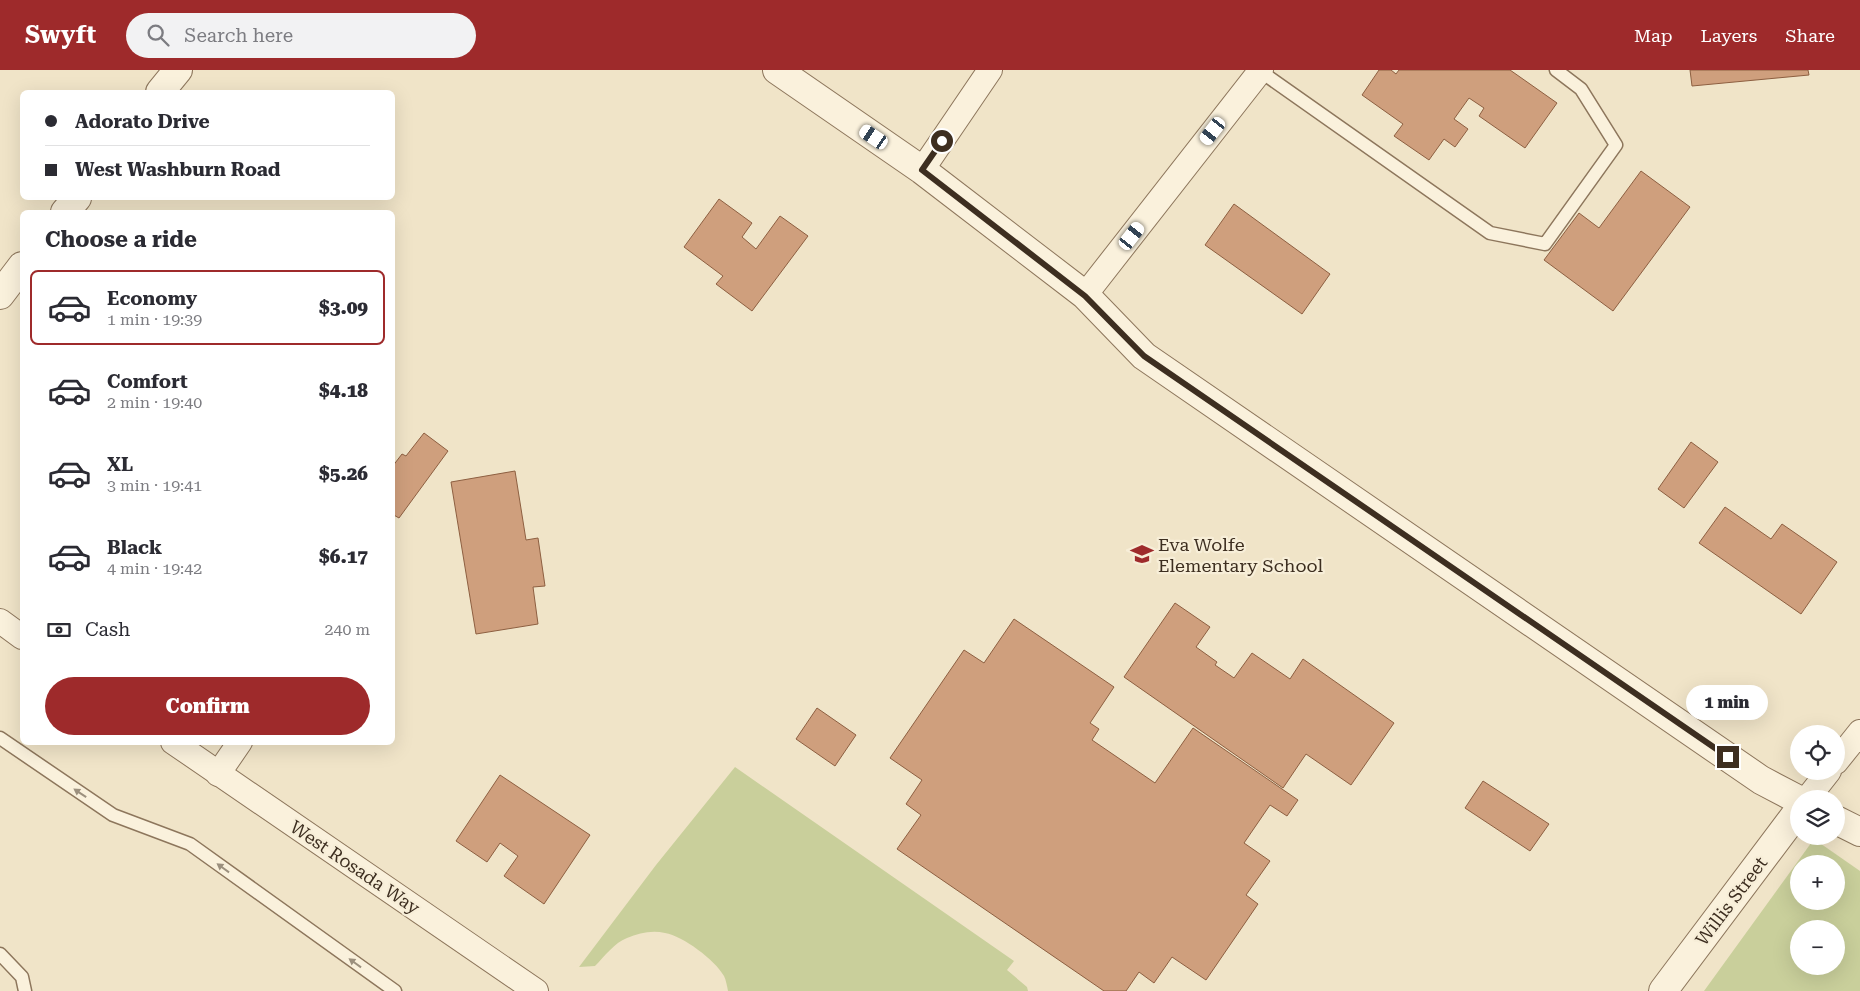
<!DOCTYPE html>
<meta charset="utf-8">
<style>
:root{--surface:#fff;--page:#f2f2f3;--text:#2b2b33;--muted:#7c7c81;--line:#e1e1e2;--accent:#9e2a2b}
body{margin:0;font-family:"Roboto Serif",serif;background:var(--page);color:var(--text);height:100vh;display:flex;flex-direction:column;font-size:19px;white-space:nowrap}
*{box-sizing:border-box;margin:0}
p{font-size:16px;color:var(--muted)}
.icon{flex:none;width:28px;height:28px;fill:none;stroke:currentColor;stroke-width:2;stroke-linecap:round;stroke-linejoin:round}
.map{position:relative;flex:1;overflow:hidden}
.sheet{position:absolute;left:20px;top:140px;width:375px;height:535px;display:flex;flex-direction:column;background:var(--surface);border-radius:8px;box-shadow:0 5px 20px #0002}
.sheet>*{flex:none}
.guide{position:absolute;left:20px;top:20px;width:375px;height:110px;border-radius:8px;box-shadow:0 5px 20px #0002;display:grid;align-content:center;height:110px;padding:0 25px;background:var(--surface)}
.fabs{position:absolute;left:1790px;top:655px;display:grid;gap:10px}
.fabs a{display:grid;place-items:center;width:55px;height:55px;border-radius:50%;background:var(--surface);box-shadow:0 5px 20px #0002;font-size:25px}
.end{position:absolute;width:22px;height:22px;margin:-11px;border:6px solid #3d2e20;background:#fff;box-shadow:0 0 0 2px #fff}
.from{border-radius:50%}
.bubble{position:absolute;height:35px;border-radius:18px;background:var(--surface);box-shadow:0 5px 20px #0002;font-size:16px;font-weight:800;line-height:35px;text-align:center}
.car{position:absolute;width:15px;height:30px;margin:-15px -8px;border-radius:6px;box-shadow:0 0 4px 1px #0007;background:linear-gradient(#fff 24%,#345 0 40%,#fff 0 76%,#345 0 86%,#fff 0)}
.guide b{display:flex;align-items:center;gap:18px;height:48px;font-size:19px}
.guide b+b{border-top:1px solid var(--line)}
.guide i{width:12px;height:12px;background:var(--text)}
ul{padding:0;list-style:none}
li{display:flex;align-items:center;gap:15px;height:75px;margin:0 10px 8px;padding:0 15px;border:2px solid transparent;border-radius:8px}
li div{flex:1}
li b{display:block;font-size:19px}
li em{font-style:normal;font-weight:800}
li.current{border-color:var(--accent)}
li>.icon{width:45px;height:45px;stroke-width:1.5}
h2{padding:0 25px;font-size:22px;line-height:60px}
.pay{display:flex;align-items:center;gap:12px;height:55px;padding:0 25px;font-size:19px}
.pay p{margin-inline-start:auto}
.primary-button{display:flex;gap:10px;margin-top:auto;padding:10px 25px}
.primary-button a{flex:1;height:58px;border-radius:30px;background:var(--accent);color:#fff;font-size:20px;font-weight:800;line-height:58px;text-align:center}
header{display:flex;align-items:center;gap:30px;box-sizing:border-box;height:70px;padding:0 25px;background:var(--accent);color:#fff}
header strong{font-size:24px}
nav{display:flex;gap:28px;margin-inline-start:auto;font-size:18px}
.search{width:350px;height:45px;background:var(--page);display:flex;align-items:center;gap:12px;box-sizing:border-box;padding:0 18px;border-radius:28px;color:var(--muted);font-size:19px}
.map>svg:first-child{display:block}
.green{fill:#c9cf9b;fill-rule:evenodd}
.building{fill:#cf9f7d;stroke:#8d5f41}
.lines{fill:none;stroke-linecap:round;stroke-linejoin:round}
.service-casing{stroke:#8d765c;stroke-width:15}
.minor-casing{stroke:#8d765c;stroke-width:26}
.tertiary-casing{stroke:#8d765c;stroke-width:30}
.service{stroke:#faf1dc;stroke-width:12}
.minor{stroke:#faf1dc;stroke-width:24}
.tertiary{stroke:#faf1dc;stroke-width:28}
.oneway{fill:#9c907e}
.route{stroke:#3d2e20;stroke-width:6}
.labels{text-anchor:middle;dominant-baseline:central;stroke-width:4.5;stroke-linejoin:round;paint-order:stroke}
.poi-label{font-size:18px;fill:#3d2e20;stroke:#f7eed8;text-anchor:start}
.street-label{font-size:18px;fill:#3d2e20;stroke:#f7eed8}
</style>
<header>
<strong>Swyft</strong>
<div class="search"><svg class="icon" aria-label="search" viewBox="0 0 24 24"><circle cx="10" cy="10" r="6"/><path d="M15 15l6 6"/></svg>Search here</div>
<nav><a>Map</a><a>Layers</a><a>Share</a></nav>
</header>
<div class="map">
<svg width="1860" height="921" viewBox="0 0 1860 921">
<rect width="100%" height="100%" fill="#f0e4c8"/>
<g class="green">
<path d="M735,697L1014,891L1007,900L1027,917L1028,921H728C727,916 726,910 724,906C715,890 683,866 665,863C652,860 639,863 627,868C614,873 605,886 595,896L579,897L656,795Z"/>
<path d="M1814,769L1860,801V921H1704ZM1799,794H1836V831H1799ZM1799,859H1836V896H1799Z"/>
</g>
<g class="building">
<polygon points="1379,0 1391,0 1396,4 1399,0 1510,0 1557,33 1525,78 1479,46 1484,38 1469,28 1454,49 1468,59 1455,77 1444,69 1429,90 1394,66 1403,54 1362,25"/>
<polygon points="1690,0 1808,0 1809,5 1692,16"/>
<polygon points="1641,101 1690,137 1613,241 1544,190 1579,143 1599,158"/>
<polygon points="719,129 752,153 742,167 756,179 780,146 808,166 752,241 716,214 723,206 684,177"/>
<polygon points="1234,134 1330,204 1302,244 1205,175"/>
<polygon points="424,363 448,381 399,448 392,444 392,397 402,384 406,386"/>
<polygon points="1691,372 1718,392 1684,438 1658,419"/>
<polygon points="515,401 526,470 538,468 545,516 533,517 538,554 476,564 451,412"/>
<polygon points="1725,437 1771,469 1782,454 1837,492 1801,544 1699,473"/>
<polygon points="1175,533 1210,557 1196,577 1217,592 1215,595 1234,608 1252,583 1290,609 1303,589 1394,653 1351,715 1306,684 1283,718 1124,607"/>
<polygon points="1014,549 1114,617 1090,653 1099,659 1092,670 1155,713 1193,658 1298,730 1287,746 1270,735 1244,773 1270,791 1246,825 1258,834 1206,910 1172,887 1154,913 1139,902 1126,921 1104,921 897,779 921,745 906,734 922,710 890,688 964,580 984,593"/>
<polygon points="817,638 856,665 835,696 796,669"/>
<polygon points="500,705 590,765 544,834 504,806 518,786 500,773 487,792 456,771"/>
<polygon points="1483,711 1549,754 1530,781 1465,738"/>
</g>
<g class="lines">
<defs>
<g id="service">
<polyline points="1260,1 1490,163 1545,174 1616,75 1581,19 1556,0"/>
<polyline points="0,668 113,745 190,774 395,921"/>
<polyline points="0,884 22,907 25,921"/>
</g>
<g id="minor">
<polyline points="922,100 990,0"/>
<polyline points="1085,225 1261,0"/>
<polyline points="0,551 22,567"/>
<polyline points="173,672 536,921"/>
<polyline points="1836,692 1860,662"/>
<polyline points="218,704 240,672"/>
<polyline points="1807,729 1829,701"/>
</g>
<g id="tertiary">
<polyline points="777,0 922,100 1085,225 1144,286 1761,710 1799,730"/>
<polyline points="160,22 178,0"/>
<polyline points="65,142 77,128"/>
<polyline points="0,225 22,196"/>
<polyline points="1836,750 1860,762"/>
<polyline points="1663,921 1799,740"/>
</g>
</defs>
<use href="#service" class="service-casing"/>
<use href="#minor" class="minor-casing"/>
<use href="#tertiary" class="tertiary-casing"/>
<use href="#service" class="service"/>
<use href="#minor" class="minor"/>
<use href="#tertiary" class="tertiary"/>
</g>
<defs><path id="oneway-solid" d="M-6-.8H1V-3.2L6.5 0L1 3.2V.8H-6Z" transform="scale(1.25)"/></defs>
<g class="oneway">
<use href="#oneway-solid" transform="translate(80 723) rotate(-146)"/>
<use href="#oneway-solid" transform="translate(223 798) rotate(-144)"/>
<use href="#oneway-solid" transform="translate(355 893) rotate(-144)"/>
</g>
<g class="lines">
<polyline class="route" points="942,71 922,100 1085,226 1144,286 1728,687"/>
</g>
<defs>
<symbol id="school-bare" viewBox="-9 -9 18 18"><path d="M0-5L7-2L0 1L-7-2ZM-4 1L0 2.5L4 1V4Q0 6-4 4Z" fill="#9e2a2b" stroke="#f7eed8" stroke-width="2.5" paint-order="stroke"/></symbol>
</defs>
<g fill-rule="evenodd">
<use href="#school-bare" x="1126" y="468" width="32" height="32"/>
</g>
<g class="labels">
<g class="poi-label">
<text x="1158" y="474">Eva Wolfe<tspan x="1158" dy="21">Elementary School</tspan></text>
</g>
<g class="street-label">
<text transform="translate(355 797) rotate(34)">West Rosada Way</text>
<text transform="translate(1731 831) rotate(-53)">Willis Street</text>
</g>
</g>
</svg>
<div class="fabs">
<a><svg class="icon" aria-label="locate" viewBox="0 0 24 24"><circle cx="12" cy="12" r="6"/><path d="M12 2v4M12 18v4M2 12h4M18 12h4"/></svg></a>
<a><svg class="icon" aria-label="layers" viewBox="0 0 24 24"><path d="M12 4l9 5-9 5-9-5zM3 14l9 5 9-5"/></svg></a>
<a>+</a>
<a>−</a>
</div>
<i class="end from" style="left:942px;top:71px"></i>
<i class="end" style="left:1728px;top:687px"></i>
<div class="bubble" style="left:1686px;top:615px;width:82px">1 min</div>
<i class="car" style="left:1213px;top:61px;rotate:218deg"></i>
<i class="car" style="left:874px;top:67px;rotate:304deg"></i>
<i class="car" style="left:1132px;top:166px;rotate:38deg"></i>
<div class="guide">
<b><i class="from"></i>Adorato Drive</b>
<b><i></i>West Washburn Road</b>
</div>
<section class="sheet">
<h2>Choose a ride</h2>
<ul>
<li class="current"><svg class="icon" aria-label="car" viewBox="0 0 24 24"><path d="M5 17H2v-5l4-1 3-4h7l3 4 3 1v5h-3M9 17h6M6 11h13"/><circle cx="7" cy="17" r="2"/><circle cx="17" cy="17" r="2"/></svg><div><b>Economy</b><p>1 min · 19:39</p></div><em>$3.09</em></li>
<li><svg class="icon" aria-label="car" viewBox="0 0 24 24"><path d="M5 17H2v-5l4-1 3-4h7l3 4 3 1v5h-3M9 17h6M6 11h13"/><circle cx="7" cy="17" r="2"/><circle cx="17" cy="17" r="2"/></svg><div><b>Comfort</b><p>2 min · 19:40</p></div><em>$4.18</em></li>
<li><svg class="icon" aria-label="car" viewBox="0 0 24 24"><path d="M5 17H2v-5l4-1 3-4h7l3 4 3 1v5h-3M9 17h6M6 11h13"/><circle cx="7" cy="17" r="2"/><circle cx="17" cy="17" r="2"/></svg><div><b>XL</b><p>3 min · 19:41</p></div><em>$5.26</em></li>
<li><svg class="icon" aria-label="car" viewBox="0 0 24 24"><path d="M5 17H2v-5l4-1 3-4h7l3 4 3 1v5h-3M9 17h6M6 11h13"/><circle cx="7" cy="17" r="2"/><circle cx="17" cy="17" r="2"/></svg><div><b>Black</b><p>4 min · 19:42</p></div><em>$6.17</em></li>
</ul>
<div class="pay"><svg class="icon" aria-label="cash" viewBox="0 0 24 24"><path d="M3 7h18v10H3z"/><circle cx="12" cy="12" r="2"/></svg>Cash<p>240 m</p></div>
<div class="primary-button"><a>Confirm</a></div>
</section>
</div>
